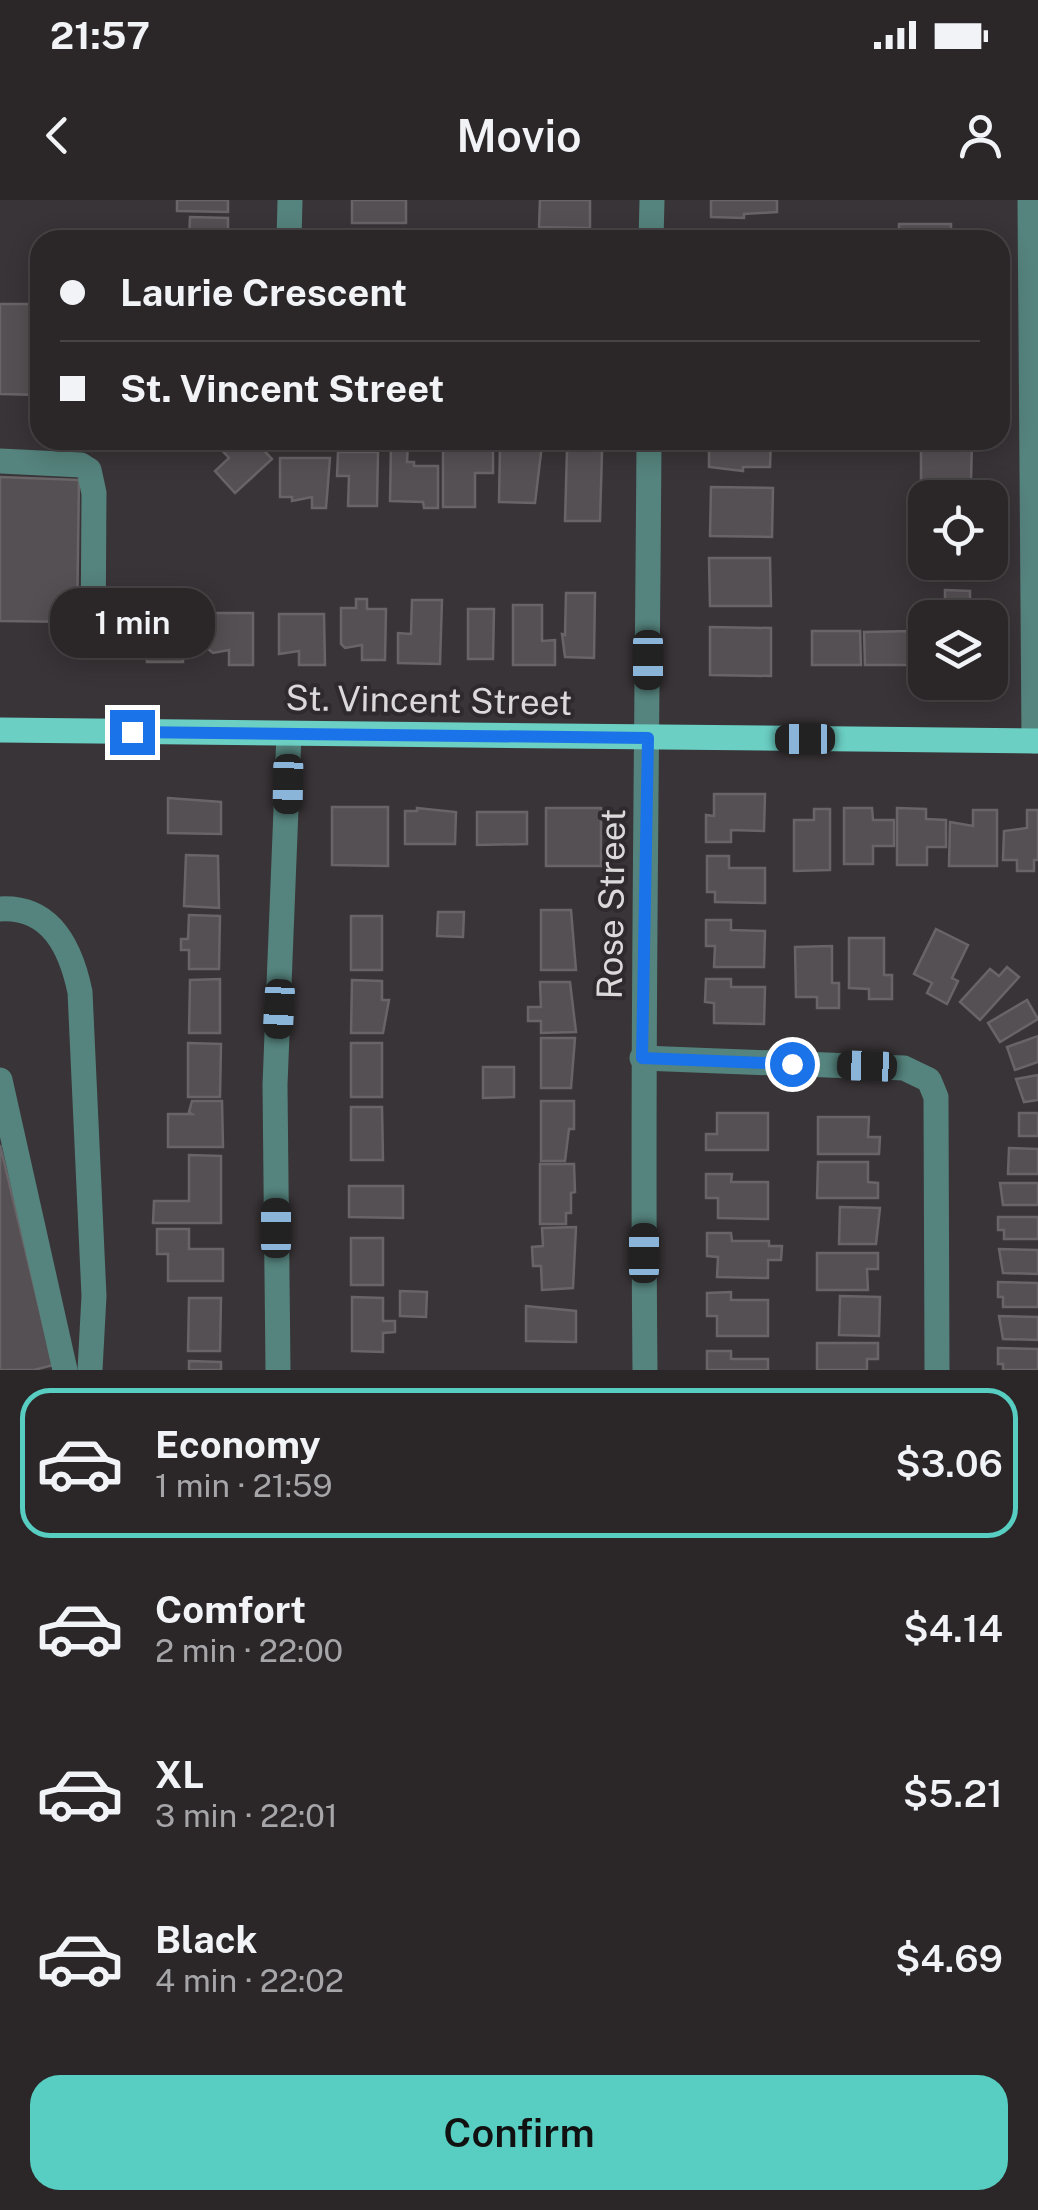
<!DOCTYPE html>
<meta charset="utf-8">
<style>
:root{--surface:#2b2729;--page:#373335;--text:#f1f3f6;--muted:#a6a5a8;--line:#474446;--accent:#57cec1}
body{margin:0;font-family:"Public Sans",sans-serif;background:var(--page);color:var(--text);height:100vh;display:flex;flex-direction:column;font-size:38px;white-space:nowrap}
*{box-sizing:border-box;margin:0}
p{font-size:32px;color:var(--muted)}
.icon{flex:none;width:55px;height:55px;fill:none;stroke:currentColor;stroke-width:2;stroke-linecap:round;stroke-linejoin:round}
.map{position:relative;height:1170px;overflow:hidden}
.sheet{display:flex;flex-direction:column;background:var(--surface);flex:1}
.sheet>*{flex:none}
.guide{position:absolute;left:30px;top:30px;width:980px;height:220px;border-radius:30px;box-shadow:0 5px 25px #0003,0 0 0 2px var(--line);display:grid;align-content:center;height:220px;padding:0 30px;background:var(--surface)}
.buttons{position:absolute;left:908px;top:280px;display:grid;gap:20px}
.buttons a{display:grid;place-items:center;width:100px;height:100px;border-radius:20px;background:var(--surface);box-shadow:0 5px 25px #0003,0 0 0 2px var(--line);font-size:50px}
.end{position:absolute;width:45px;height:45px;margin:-22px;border:12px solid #1a73e8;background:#fff;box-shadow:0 0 0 5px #fff}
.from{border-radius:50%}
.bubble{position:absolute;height:70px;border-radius:30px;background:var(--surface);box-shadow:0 5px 25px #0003,0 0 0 2px var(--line);font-size:32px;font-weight:600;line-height:70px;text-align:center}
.car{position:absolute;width:30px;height:60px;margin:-30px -15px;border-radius:12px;box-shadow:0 0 8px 2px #0007;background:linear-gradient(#222 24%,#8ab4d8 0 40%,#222 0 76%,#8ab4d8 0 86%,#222 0)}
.guide b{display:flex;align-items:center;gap:35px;height:95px;font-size:38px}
.guide b+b{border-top:2px solid var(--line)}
.guide i{width:25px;height:25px;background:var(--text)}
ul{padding:18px 0 0;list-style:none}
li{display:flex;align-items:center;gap:30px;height:150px;margin:0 20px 15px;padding:0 10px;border:5px solid transparent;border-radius:30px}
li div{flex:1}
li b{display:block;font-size:38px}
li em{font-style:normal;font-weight:600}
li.on{border-color:var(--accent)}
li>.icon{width:90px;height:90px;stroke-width:1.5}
.primary-button{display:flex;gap:20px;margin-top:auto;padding:20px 30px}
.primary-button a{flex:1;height:115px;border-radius:30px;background:var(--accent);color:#111;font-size:40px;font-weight:600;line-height:115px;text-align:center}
.status{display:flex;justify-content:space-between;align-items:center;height:70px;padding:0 50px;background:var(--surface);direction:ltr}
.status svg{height:28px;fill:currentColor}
header{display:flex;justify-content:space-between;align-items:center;height:130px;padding:0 30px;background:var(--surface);font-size:45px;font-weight:600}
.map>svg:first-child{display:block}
.building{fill:#555053;stroke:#696467;stroke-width:2.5}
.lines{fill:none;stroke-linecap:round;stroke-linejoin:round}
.minor{stroke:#55837d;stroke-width:25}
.major{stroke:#6bcfc4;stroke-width:25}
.route{stroke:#1a73e8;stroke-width:12}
.labels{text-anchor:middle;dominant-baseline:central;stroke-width:8;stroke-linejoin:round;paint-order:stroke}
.street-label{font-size:35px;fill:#dcd9db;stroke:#2f2a2d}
</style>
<div class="status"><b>21:57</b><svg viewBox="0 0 49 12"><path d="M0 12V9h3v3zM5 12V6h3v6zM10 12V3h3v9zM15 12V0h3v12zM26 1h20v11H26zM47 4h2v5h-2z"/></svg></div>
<header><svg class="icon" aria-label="back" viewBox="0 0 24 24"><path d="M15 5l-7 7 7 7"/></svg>Movio<svg class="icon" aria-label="person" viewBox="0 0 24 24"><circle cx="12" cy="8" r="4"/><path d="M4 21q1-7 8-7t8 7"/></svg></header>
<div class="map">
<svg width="1038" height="1170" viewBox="0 0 1038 1170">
<rect width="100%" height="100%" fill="#393437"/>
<g class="building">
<polygon points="177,0 228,0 228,12 177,11"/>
<rect x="352" y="0" width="54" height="23"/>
<polygon points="540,0 590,0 590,28 539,27"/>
<polygon points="711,0 777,0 777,12 744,14 744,18 711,17"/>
<polygon points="190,17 228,18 228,40 189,40"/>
<rect x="899" y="24" width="52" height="16"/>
<rect x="712" y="34" width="41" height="6"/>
<polygon points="0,104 40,104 40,195 0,194"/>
<polygon points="222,240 254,240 272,259 235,293 215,271 229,258 217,245"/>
<polygon points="709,240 771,240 770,267 743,267 743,271 709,267"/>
<polygon points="921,240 972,240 971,281 964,280 964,290 951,290 951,280 921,280"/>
<polygon points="391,244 408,244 407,262 414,262 414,266 438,266 438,308 424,308 423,302 390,301"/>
<polygon points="443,245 493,245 493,273 475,273 475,307 443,307"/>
<polygon points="500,245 542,245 535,303 499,302"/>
<polygon points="567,250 602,251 600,321 565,321"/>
<polygon points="338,252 378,252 377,306 348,306 349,276 337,276"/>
<polygon points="280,258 330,258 326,308 312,308 312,297 292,301 292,297 280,297"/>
<polygon points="0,277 79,280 77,422 0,421"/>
<polygon points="711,287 773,288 772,337 710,336"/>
<rect x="917" y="300" width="8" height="49"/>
<polygon points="709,358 770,358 771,406 710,406"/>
<polygon points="945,390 970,391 970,404 974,404 973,409 986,409 986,418 939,418 939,408 945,408"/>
<polygon points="566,393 595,393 594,458 565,457 562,434 565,435"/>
<polygon points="356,399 367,399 367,409 386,409 385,460 362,460 362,445 345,448 341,444 341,408 356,408"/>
<polygon points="412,400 442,400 440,464 398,463 398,433 411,434"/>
<polygon points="513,405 542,405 542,441 555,440 555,465 513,465"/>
<polygon points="468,409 494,409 493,459 468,459"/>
<polygon points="209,413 253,413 253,465 229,465 229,450 213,453 208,449"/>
<polygon points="279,414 324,414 325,465 299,465 299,451 279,454"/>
<rect x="147" y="425" width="36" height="37"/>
<polygon points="710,427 771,428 771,476 710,475"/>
<polygon points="812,431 860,431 861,465 812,465"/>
<polygon points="913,431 913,465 865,465 864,432"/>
<polygon points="714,594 765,594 764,631 731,630 731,642 706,642 706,615 714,616"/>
<polygon points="168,598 221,602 221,634 168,633"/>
<polygon points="332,607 388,607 388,666 332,665"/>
<polygon points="417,608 456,612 455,644 405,644 405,611 417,611"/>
<rect x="546" y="608" width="55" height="58"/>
<polygon points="844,608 872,608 873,620 894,620 894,646 873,646 873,664 844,664"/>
<polygon points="897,608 926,609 926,619 946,620 946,647 927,647 927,665 897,665"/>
<polygon points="814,609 830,609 830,670 794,671 794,620 814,620"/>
<polygon points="973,610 997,610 997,666 949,666 950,622 973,626"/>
<polygon points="1027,610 1038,610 1038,660 1034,660 1034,671 1017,671 1017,660 1003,660 1004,631 1027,628"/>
<polygon points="477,612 527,612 527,644 477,645"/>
<polygon points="186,655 218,656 219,708 184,706"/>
<polygon points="707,656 729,656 729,668 765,668 765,703 715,702 715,692 707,692"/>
<polygon points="541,710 571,710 576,770 541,770"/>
<polygon points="438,712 464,712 463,737 437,736"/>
<polygon points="189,715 220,716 219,769 189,769 189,750 181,750 181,739 188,739"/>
<rect x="351" y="716" width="31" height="54"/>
<polygon points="706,720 731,720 731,730 765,731 764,767 714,767 715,746 706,746"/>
<polygon points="936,729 968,745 952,778 958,781 947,804 927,793 932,783 914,774"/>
<polygon points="849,738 884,738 884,775 892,775 892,799 869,799 869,789 849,788"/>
<polygon points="832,746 832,783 839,783 839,808 817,808 817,797 796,797 795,747"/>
<polygon points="1007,767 1019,777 980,820 960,802 990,769 999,776"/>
<polygon points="220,779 220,833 189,833 190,780"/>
<polygon points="706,779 731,779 731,787 765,787 764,824 714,823 714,803 705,802"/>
<polygon points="352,780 382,781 382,800 389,800 383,833 351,833"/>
<polygon points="540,782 570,782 576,832 541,833 541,821 528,821 528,807 541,807"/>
<polygon points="1027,800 1038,819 1000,842 988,823"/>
<polygon points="1038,836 1038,862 1015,870 1007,847"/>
<polygon points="541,838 575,838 571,888 541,888"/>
<polygon points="188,843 221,844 220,897 188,897"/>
<rect x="351" y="843" width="31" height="54"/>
<polygon points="483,867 514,867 514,897 483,898"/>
<polygon points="1038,875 1038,900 1024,902 1016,879"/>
<polygon points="192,901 222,901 223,947 168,947 168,914 192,914 189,912"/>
<polygon points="541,901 574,901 574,929 569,929 565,961 541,961"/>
<polygon points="351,907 382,907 383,960 351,960"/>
<polygon points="717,913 768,913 768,950 706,950 706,934 717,934"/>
<rect x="1019" y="913" width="19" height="23"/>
<polygon points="818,917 869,917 868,937 880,937 879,954 818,954"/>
<polygon points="0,945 53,1165 34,1170 0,1170"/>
<polygon points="1009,948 1038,949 1038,974 1008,974"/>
<polygon points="189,955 221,956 221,1023 153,1023 154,1001 189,1001"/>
<polygon points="818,962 868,962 868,982 878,983 878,998 817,998"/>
<polygon points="540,964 574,964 575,992 571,993 571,1013 566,1013 566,1024 540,1024"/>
<polygon points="706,974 732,974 731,982 768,982 768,1019 718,1018 718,998 706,998"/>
<polygon points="1000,983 1038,983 1038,1005 1003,1005"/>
<polygon points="349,986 403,986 403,1018 349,1017"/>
<polygon points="840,1007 880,1008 876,1044 839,1044"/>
<polygon points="998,1017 1038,1017 1038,1039 1004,1039 1004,1030 998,1030"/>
<polygon points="576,1027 573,1088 542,1090 541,1066 533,1066 532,1047 543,1046 542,1028"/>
<polygon points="157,1029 189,1029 189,1049 223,1049 223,1081 168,1081 168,1054 157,1054"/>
<polygon points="707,1033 731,1033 732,1041 769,1041 769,1046 782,1046 781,1060 768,1060 768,1078 717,1077 718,1057 707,1056"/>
<rect x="351" y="1038" width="32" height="47"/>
<polygon points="999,1049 1038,1050 1038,1074 1003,1073"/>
<polygon points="817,1053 878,1053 878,1069 867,1069 868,1090 817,1090"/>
<polygon points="998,1082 1038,1083 1038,1107 1003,1107 1003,1097 998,1097"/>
<polygon points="400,1091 427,1092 426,1117 400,1116"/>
<polygon points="731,1092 731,1100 768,1100 768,1136 717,1136 717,1116 707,1116 707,1093"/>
<polygon points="840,1096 880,1097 879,1136 839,1135"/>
<polygon points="352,1097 383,1098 383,1121 395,1121 395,1132 383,1133 383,1152 352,1151"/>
<polygon points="189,1098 221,1098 220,1151 188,1151"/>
<polygon points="526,1106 576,1111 576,1142 526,1141"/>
<polygon points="999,1116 1038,1117 1038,1140 1003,1139"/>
<polygon points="817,1143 878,1143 878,1159 867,1159 867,1170 817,1170"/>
<polygon points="998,1148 1038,1149 1038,1170 1003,1170 1003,1164 998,1164"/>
<polygon points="707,1151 731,1151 731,1159 768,1159 768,1170 707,1170"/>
<polygon points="189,1161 221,1162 221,1170 189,1170"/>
</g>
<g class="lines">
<g class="minor">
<polyline points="1030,0 1034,541"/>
<polyline points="289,40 290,0"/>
<polyline points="651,40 652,0"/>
<polyline points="0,261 81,265 89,270 94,293 93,446"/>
<path d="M0,709C52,706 71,749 80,792L94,1096L90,1170"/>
<polyline points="642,858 904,868 929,880 936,897 937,1170"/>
<polyline points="0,880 65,1170"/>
<polyline points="278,1170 275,885 289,534"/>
<path d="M645,1170C642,860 647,550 649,240"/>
</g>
<polyline class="major" points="0,530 1038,541"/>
</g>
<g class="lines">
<polyline class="route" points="132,532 648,538 642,858 792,864"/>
</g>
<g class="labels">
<g class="street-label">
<text transform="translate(429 500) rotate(1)">St. Vincent Street</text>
<text transform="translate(611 704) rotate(-89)">Rose Street</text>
</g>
</g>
</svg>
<div class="buttons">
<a><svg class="icon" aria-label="locate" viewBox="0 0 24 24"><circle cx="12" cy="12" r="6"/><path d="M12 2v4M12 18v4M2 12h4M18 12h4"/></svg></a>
<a><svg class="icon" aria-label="layers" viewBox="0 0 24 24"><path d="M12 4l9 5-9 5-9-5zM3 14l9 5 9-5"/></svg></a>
</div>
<i class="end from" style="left:792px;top:864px"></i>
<i class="end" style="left:132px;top:532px"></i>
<div class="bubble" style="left:50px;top:388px;width:165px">1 min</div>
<i class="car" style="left:648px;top:460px;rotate:180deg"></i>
<i class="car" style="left:805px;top:539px;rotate:270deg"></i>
<i class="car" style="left:288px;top:584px;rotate:181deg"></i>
<i class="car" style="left:279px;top:809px;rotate:183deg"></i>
<i class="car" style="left:867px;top:866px;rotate:272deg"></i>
<i class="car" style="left:276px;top:1028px;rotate:0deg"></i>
<i class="car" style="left:644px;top:1053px;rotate:0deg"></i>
<div class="guide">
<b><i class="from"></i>Laurie Crescent</b>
<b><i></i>St. Vincent Street</b>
</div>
</div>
<section class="sheet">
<ul>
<li class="on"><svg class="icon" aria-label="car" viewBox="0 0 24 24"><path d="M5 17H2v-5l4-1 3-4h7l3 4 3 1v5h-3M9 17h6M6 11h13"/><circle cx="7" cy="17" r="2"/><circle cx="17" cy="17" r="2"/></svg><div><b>Economy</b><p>1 min · 21:59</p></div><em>$3.06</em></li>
<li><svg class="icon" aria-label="car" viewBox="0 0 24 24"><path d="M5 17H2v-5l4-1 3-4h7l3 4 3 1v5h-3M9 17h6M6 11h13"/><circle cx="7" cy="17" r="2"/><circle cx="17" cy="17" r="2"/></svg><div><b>Comfort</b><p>2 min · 22:00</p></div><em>$4.14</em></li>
<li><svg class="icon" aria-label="car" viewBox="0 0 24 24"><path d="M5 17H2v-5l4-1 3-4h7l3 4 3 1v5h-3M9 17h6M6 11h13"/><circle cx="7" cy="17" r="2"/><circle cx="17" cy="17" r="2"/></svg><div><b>XL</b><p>3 min · 22:01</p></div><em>$5.21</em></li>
<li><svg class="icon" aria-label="car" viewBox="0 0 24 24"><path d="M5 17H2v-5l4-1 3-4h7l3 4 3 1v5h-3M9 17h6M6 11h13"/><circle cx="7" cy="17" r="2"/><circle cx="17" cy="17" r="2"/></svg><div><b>Black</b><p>4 min · 22:02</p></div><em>$4.69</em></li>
</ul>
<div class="primary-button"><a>Confirm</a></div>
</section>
